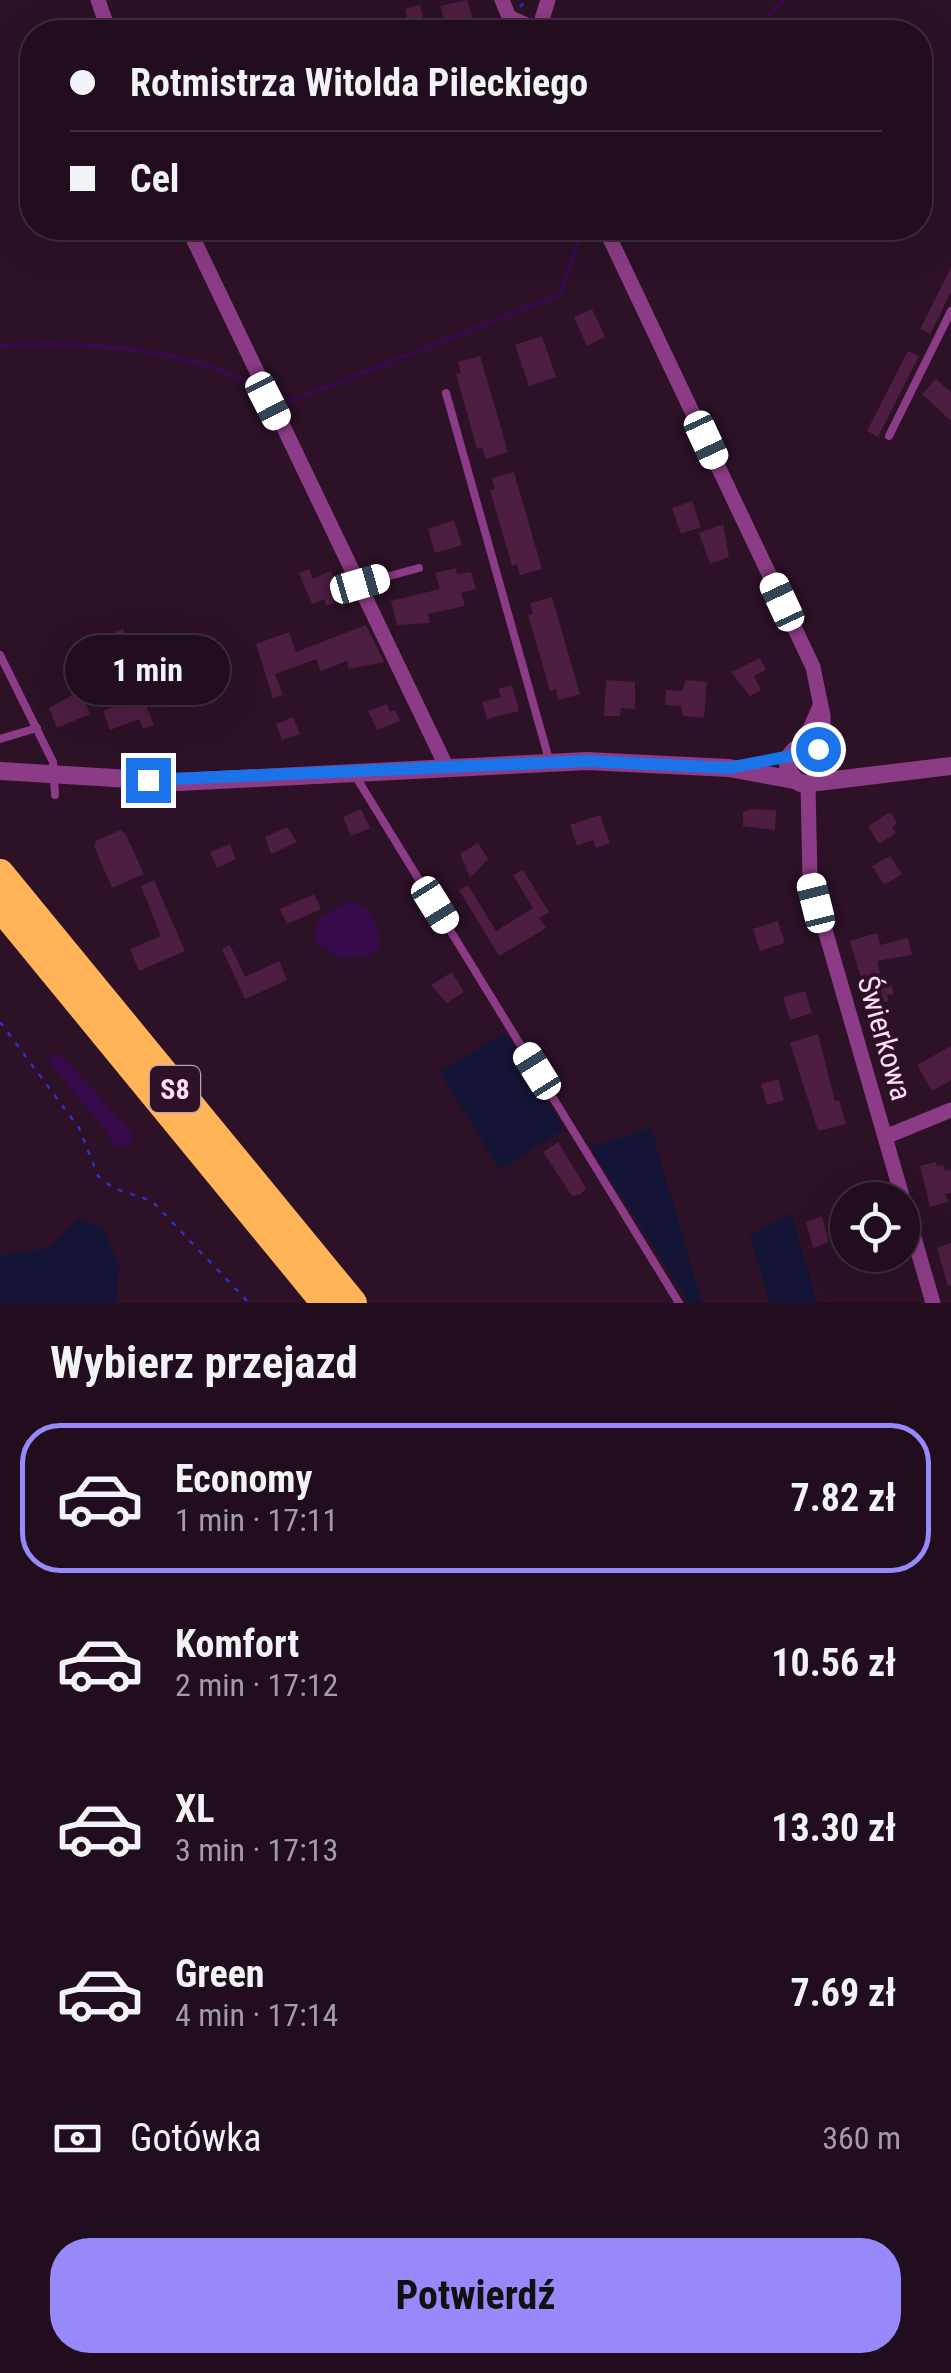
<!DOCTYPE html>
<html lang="pl">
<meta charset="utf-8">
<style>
:root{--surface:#210d1d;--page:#2d1b2a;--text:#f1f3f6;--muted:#a29ca4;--line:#3e2d3b;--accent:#9789fa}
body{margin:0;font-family:"Roboto Condensed",sans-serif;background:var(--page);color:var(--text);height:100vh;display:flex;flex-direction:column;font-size:38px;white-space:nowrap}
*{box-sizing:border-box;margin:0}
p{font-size:32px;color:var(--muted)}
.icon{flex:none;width:55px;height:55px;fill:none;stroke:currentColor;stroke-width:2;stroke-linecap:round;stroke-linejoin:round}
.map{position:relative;height:1303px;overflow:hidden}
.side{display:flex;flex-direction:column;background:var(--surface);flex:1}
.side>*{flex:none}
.banner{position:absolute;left:20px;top:20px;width:912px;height:220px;border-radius:40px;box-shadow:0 10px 40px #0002,0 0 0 2px var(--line);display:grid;align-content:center;height:220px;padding:0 50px;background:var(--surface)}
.controls{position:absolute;left:830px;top:1182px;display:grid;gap:20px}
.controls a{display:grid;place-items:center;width:90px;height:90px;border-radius:50%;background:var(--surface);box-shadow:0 10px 40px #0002,0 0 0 2px var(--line);font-size:50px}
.end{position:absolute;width:45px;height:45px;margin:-22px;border:12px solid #1a73e8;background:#fff;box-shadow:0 0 0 5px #fff}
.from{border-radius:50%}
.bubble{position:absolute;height:70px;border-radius:35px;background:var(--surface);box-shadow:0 10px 40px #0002,0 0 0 2px var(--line);font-size:32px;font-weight:700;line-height:70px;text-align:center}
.car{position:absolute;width:30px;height:60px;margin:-30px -15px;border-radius:12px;box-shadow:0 0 8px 2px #0007;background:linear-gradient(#fff 24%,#345 0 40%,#fff 0 76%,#345 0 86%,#fff 0)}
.banner b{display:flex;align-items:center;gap:35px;height:95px;font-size:38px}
.banner b+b{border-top:2px solid var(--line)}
.banner i{width:25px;height:25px;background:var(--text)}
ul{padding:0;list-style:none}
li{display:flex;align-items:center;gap:30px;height:150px;margin:0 20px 15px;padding:0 30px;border:5px solid transparent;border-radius:40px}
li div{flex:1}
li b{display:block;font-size:38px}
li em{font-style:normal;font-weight:700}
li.on{border-color:var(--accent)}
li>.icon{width:90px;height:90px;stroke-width:1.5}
h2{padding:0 50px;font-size:45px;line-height:120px}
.pay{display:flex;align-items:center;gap:25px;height:110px;padding:0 50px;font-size:38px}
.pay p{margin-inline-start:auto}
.cta{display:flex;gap:20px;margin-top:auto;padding:20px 50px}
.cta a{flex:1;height:115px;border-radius:40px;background:var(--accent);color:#111;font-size:40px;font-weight:700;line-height:115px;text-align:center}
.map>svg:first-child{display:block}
.green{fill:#141436}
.water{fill:#370a4c}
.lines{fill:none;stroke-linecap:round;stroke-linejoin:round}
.stream{stroke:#370a4c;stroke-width:4}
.building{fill:#4e1d42}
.path{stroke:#2f32c0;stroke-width:2.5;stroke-dasharray:5 8;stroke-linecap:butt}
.service{stroke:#8c3c86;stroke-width:8}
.minor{stroke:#8c3c86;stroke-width:15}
.tertiary{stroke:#8c3c86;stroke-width:18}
.motorway{stroke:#ffb557;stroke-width:28}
.route{stroke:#1a73e8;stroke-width:12}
.labels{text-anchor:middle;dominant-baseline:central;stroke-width:8;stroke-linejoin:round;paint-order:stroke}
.shield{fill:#2c1127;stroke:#c09fbb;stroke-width:2.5}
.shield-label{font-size:28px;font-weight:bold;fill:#ffdcfa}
.street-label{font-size:30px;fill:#ffdcfa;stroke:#2c1127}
</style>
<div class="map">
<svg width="951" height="1303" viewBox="0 0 951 1303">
<rect width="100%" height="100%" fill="#2c1127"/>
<g class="green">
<polygon points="505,1032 564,1129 500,1170 440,1072"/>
<polygon points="651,1128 702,1303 689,1303 590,1147"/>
<polygon points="791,1213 817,1303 770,1303 750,1235"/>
<polygon points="78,1219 103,1228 119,1266 116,1303 0,1303 0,1256 51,1247"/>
</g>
<g class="water">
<path d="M349,901C371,905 383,931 379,951L365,957H336L313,939L320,917Z"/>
<polygon points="58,1051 134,1135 128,1146 115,1148 105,1130 48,1061"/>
</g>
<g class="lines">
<g class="stream">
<polyline points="754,32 783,0"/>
<path d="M0,346C77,340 190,348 258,388"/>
<polyline points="276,397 294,400 559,295 583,228"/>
</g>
</g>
<g class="building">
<polygon points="467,0 477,32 448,32 440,6"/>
<polygon points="420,5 425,25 410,29 405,9"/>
<polygon points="951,267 951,292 930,334 920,329"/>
<polygon points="592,309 605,337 587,346 574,317"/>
<polygon points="542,336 556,377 529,386 515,345"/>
<polygon points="908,351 919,356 878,437 867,431"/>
<polygon points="480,356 508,452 486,459 482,448 477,449 456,374 461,373 458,362"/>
<polygon points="936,379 951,392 951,421 922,394"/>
<polygon points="514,472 542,569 520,575 517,564 512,566 490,490 495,489 492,478"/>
<polygon points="692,501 701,527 681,534 672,508"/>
<polygon points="454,520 462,545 435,553 428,529"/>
<polygon points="723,524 729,557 710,564 699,533"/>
<polygon points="456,568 457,574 471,572 476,589 461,593 465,606 428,614 430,623 397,625 391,601 440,589 435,573"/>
<polygon points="309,569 313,579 331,571 343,599 326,606 324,599 312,604 299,573"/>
<polygon points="552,597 580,694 558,700 556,689 550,691 528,615 533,614 530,603"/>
<polygon points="366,625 384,662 349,669 347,661 321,671 316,659 275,674 283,695 273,698 256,644 289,632 296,652"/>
<polygon points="123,629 133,655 117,661 107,636"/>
<polygon points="760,658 766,670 754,676 761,690 750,696 731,672"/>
<polygon points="114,668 125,697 140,691 154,725 143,729 139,719 110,730 103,711 116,705 104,673"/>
<polygon points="606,680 635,682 635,709 621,708 620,716 604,716"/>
<polygon points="686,680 707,682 704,718 683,716 681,706 665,705 666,690 682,691"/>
<polygon points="512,685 519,711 487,719 482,702 501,697 498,689"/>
<polygon points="76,693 81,694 90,714 57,728 49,708"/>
<polygon points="387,704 390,712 395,710 400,721 377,730 368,711"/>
<polygon points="293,717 300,734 282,740 276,724"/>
<polygon points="361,809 370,828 351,836 343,817"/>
<polygon points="752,809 776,810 775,830 743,826 743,812"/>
<polygon points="890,812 897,823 892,827 896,833 879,844 868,826"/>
<polygon points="600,815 610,843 596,848 593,840 577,846 570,825"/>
<polygon points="287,827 297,842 271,854 265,837"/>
<polygon points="120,830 125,833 144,874 112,888 94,846 96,841"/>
<polygon points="478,843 488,859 470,878 460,854"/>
<polygon points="230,844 236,859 217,868 210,852"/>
<polygon points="890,856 902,874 884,885 872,866"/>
<polygon points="523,870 549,912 539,918 546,928 499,956 459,890 468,885 496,931 533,908 513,875"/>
<polygon points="154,880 185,951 139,971 130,949 161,936 141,886"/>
<polygon points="314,894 321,909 287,924 280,909"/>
<polygon points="778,921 785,943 760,951 753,929"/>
<polygon points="877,933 880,945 908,938 912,955 877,961 882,981 891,982 894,994 887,995 889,1001 869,1006 850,941"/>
<polygon points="230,945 245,977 279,961 287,980 245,999 222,949"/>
<polygon points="452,972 464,992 447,1003 431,985"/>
<polygon points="805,991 812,1013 790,1020 783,997"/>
<polygon points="818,1034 835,1101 839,1100 846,1124 818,1131 790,1043"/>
<polygon points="951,1046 951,1080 932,1091 917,1065"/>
<polygon points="778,1079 784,1100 767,1105 761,1084"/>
<polygon points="558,1142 586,1188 581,1194 572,1196 543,1152"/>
<polygon points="935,1162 937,1166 943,1165 945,1171 951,1170 951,1193 945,1194 948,1202 930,1207 920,1166"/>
<polygon points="822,1216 829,1242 813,1248 806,1222"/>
<polygon points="951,1243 951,1285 948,1286 937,1248"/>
</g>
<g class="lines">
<g class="path">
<polyline points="520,7 526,0"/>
<polyline points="0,1022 79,1128 98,1176 113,1188 152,1201 249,1303"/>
</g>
<g class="service">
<polyline points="446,393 550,763"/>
<polyline points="889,436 951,311"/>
<polyline points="360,584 419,568"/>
<polyline points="0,655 53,762 55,795"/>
<polyline points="0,739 37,728"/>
<polyline points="356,777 679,1303"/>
</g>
<g class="minor">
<polyline points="98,0 109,32"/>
<polyline points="502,0 509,17 538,30"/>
<polyline points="538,32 548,0"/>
<polyline points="188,228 447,768"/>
<polyline points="605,228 813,667 823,716 823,753"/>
<polyline points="802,747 820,706"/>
<polyline points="808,785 810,878 933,1303"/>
<polyline points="885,1137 951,1110"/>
</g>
<g class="tertiary">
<circle cx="807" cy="765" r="19"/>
<polyline points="0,771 179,782 587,761 729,768 794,780"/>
<polyline points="818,782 951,766"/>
</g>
<g class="motorway">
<polyline points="0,873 353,1303"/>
<polyline points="0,907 325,1303"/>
</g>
</g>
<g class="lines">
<polyline class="route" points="148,780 587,761 729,768 790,756 806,746 818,749"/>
</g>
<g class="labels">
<rect class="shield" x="150" y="1066" width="50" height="46" rx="8"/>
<g class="shield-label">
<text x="175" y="1089">S8</text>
</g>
<g class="street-label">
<text transform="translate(885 1038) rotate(74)">Świerkowa</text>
</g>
</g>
</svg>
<div class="controls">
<a><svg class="icon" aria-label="locate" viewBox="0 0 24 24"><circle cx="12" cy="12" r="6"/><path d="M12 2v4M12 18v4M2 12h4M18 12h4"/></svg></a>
</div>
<i class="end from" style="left:818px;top:749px"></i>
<i class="end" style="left:148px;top:780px"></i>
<div class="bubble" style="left:65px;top:635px;width:165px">1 min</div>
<i class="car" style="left:268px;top:401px;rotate:153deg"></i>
<i class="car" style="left:706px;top:440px;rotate:155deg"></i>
<i class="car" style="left:360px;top:584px;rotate:74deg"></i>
<i class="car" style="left:782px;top:602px;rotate:335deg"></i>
<i class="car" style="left:816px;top:903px;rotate:346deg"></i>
<i class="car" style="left:435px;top:905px;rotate:148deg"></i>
<i class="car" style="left:537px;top:1071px;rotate:328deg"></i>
<div class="banner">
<b><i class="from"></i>Rotmistrza Witolda Pileckiego</b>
<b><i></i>Cel</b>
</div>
</div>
<section class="side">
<h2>Wybierz przejazd</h2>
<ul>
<li class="on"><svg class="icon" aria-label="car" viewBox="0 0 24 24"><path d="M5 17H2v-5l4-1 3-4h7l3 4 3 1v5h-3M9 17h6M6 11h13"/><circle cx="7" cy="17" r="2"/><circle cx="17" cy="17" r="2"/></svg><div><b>Economy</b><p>1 min · 17:11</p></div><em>7.82 zł</em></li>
<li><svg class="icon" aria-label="car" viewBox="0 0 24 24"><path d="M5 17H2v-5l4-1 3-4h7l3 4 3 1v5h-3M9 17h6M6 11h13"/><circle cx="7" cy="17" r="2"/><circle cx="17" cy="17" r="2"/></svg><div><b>Komfort</b><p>2 min · 17:12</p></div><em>10.56 zł</em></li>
<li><svg class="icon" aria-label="car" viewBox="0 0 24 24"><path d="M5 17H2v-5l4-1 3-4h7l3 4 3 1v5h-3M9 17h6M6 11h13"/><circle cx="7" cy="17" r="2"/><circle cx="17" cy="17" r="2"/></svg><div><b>XL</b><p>3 min · 17:13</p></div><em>13.30 zł</em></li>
<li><svg class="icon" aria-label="car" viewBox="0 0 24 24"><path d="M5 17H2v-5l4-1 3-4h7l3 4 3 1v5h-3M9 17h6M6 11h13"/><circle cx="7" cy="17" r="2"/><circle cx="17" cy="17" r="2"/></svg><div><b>Green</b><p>4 min · 17:14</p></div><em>7.69 zł</em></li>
</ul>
<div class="pay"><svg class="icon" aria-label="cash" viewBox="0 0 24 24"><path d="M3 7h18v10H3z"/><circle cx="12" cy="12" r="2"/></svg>Gotówka<p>360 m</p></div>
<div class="cta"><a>Potwierdź</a></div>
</section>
